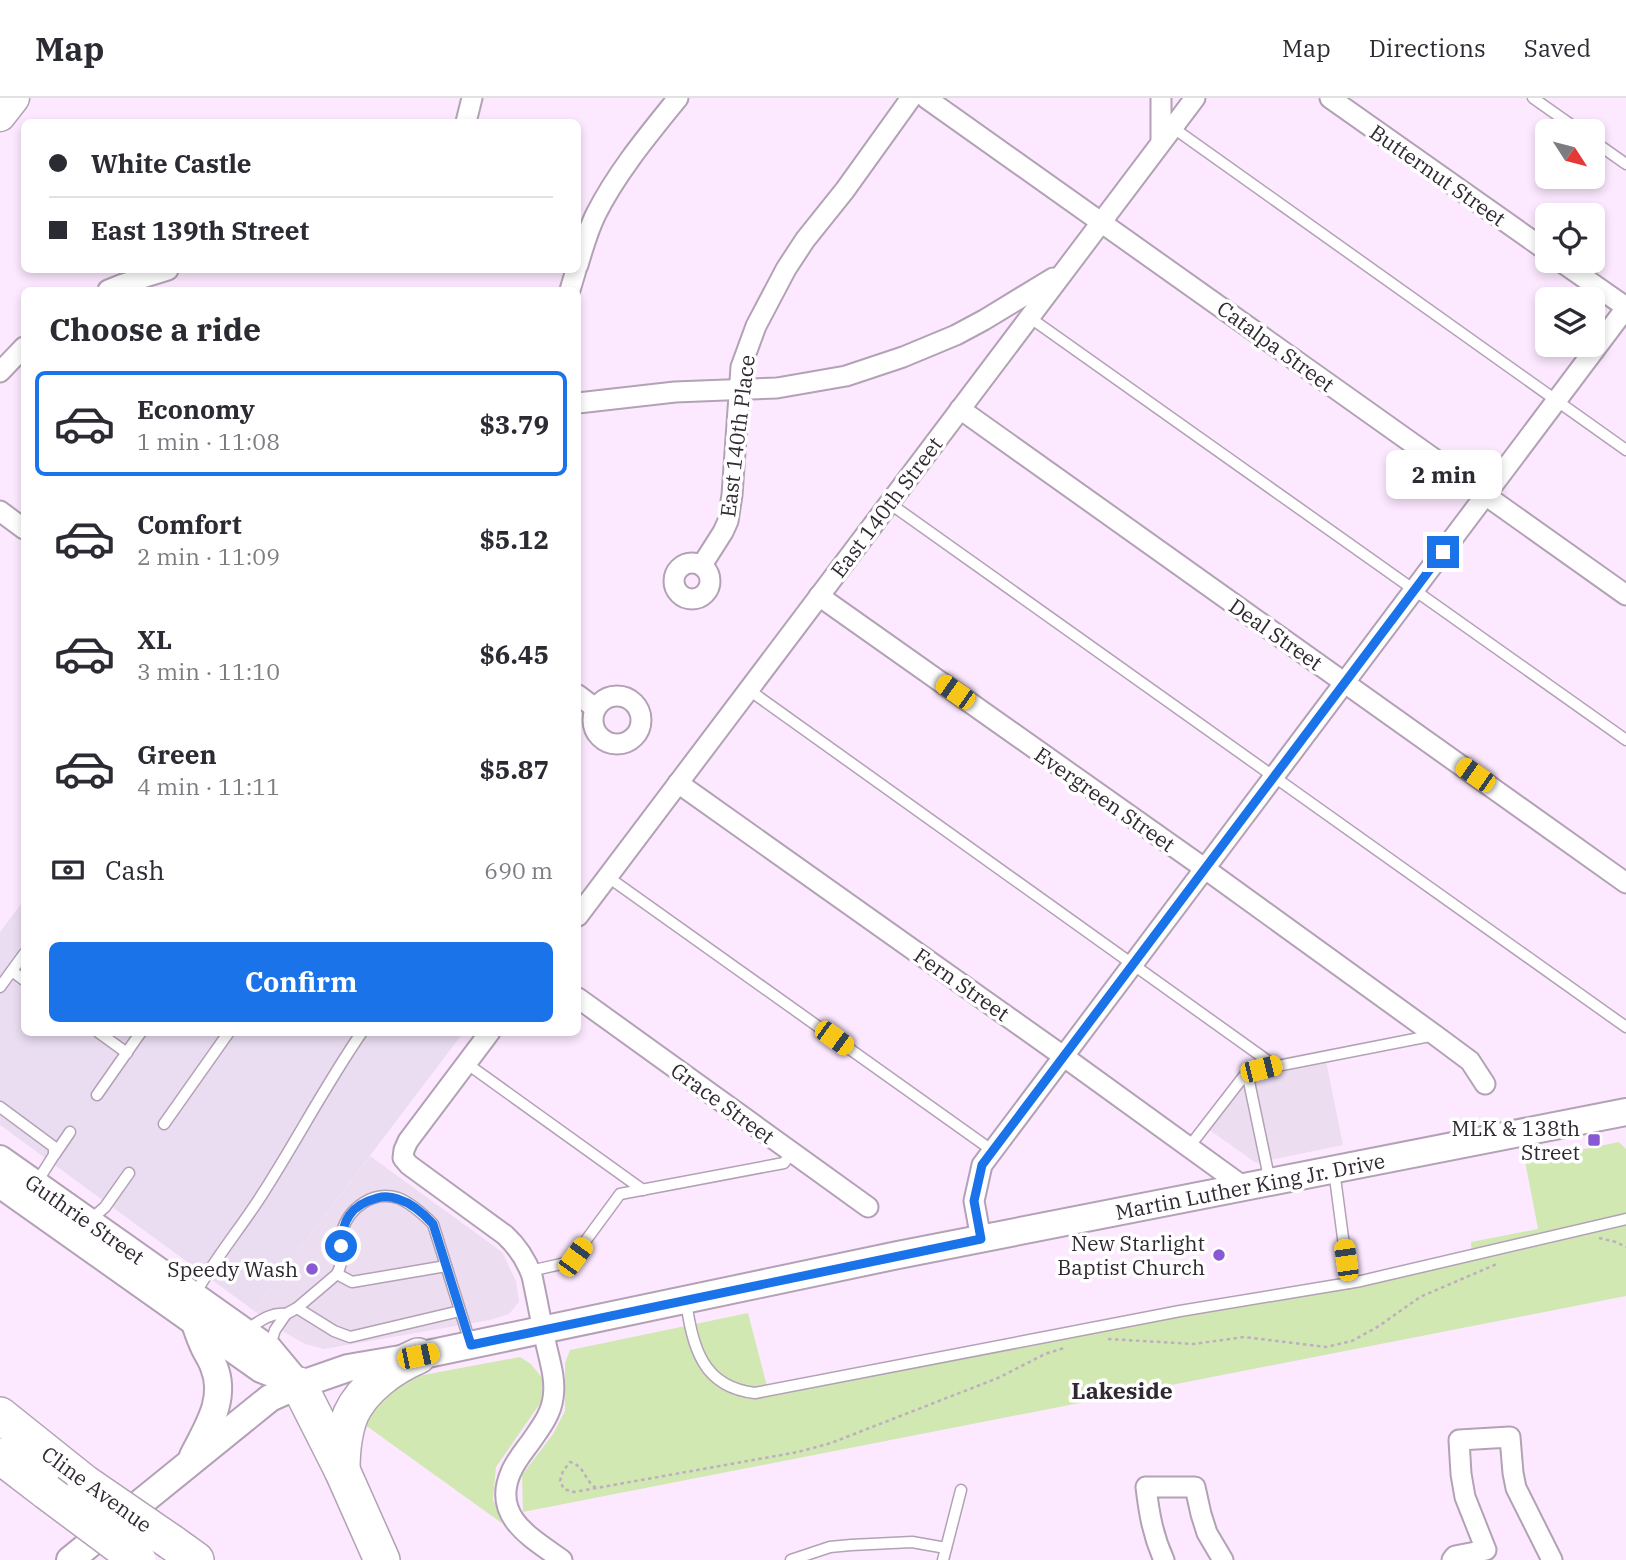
<!DOCTYPE html>
<meta charset="utf-8">
<style>
:root{--surface:#fff;--page:#f7f7f7;--text:#2b2b33;--muted:#7c7c81;--line:#e1e1e2;--accent:#1a73e8}
body{margin:0;font-family:"IBM Plex Serif",serif;background:var(--page);color:var(--text);height:100vh;display:flex;flex-direction:column;font-size:26px;white-space:nowrap}
*{box-sizing:border-box;margin:0}
p{font-size:23px;color:var(--muted)}
.icon{flex:none;width:38px;height:38px;fill:none;stroke:currentColor;stroke-width:2;stroke-linecap:round;stroke-linejoin:round}
.map{position:relative;flex:1;overflow:hidden}
.sheet{position:absolute;left:21px;top:189px;width:560px;height:749px;display:flex;flex-direction:column;background:var(--surface);border-radius:10px;box-shadow:0 4px 10px #0003}
.sheet>*{flex:none}
.guide{position:absolute;left:21px;top:21px;width:560px;height:154px;border-radius:10px;box-shadow:0 4px 10px #0003;display:grid;align-content:center;height:154px;padding:0 28px;background:var(--surface)}
.needle{width:46px;rotate:126deg}
.buttons{position:absolute;left:1535px;top:21px;display:grid;gap:14px}
.buttons a{display:grid;place-items:center;width:70px;height:70px;border-radius:10px;background:var(--surface);box-shadow:0 4px 10px #0003;font-size:35px}
.end{position:absolute;width:32px;height:32px;margin:-16px;border:9px solid #1a73e8;background:#fff;box-shadow:0 0 0 4px #fff}
.from{border-radius:50%}
.bubble{position:absolute;height:49px;border-radius:10px;background:var(--surface);box-shadow:0 4px 10px #0003;font-size:23px;font-weight:800;line-height:49px;text-align:center}
.car{position:absolute;width:21px;height:42px;margin:-21px -10px;border-radius:9px;box-shadow:0 0 5px 2px #0007;background:linear-gradient(#f5c518 24%,#345 0 40%,#f5c518 0 76%,#345 0 86%,#f5c518 0)}
.guide b{display:flex;align-items:center;gap:24px;height:66px;font-size:26px}
.guide b+b{border-top:2px solid var(--line)}
.guide i{width:18px;height:18px;background:var(--text)}
ul{padding:0;list-style:none}
li{display:flex;align-items:center;gap:21px;height:105px;margin:0 14px 10px;padding:0 14px;border:4px solid transparent;border-radius:10px}
li div{flex:1}
li b{display:block;font-size:26px}
li em{font-style:normal;font-weight:800}
li.current{border-color:var(--accent)}
li>.icon{width:63px;height:63px;stroke-width:1.5}
h2{padding:0 28px;font-size:32px;line-height:84px}
.pay{display:flex;align-items:center;gap:18px;height:77px;padding:0 28px;font-size:26px}
.pay p{margin-inline-start:auto}
.button{display:flex;gap:14px;margin-top:auto;padding:14px 28px}
.button a{flex:1;height:80px;border-radius:10px;background:var(--accent);color:#fff;font-size:28px;font-weight:800;line-height:80px;text-align:center}
header{display:flex;align-items:center;gap:42px;box-sizing:border-box;height:98px;padding:0 35px;background:var(--surface);border-bottom:2px solid var(--line)}
header strong{font-size:33px}
nav{display:flex;gap:38px;margin-inline-start:auto;font-size:24px}
.map>svg:first-child{display:block}
.commercial{fill:#ecddf0}
.industrial{fill:#eaddf1}
.green{fill:#d2e8b3}
.lines{fill:none;stroke-linecap:round;stroke-linejoin:round}
.lane-casing{stroke:#b3a1b5;stroke-width:13}
.street-casing{stroke:#b3a1b5;stroke-width:23}
.secondary-casing{stroke:#b3a1b5;stroke-width:30}
.primary-casing{stroke:#b3a1b5;stroke-width:33}
.highway-casing{stroke:#b3a1b5;stroke-width:38}
.path{stroke:#beaebf;stroke-width:2.5;stroke-dasharray:3.5 3.5;stroke-linecap:butt}
.lane{stroke:#fff;stroke-width:10}
.street{stroke:#fff;stroke-width:19}
.secondary{stroke:#fff;stroke-width:26}
.primary{stroke:#fff;stroke-width:30}
.highway{stroke:#fff;stroke-width:35}
.highway-bridge-casing{stroke:#b3a1b5;stroke-width:38;stroke-linecap:butt}
.highway-bridge{stroke:#fff;stroke-width:35}
.route{stroke:#1a73e8;stroke-width:9}
.poi-dot{fill:#8859d2;stroke:#fff;stroke-width:2.5}
.labels{text-anchor:middle;dominant-baseline:central;stroke-width:7;stroke-linejoin:round;paint-order:stroke}
.street-label{font-size:21px;fill:#302931;stroke:#fff}
.poi-label{font-size:21px;fill:#302931;stroke:#fff;text-anchor:end}
.neighbourhood-label{font-size:23px;font-weight:bold;fill:#302931;stroke:#fff}
</style>
<header>
<strong>Map</strong>
<nav><a>Map</a><a>Directions</a><a>Saved</a></nav>
</header>
<div class="map">
<svg width="1626" height="1462" viewBox="0 0 1626 1462">
<rect width="100%" height="100%" fill="#fde9ff"/>
<g class="commercial">
<polygon points="1325,958 1343,1047 1256,1065 1204,1028 1247,974"/>
<polygon points="370,1058 502,1154 516,1183 519,1204 509,1216 490,1222 324,1251 305,1246 284,1234 253,1212"/>
</g>
<polygon class="industrial" points="24,802 24,934 463,935 253,1212 0,1027 0,834"/>
<g class="green">
<polygon points="1619,1044 1626,1051 1626,1198 523,1414 522,1377 553,1336 565,1313 565,1265 570,1252 748,1215 768,1292 1472,1157 1471,1144 1538,1131 1525,1063"/>
<polygon points="520,1259 531,1266 543,1281 541,1304 496,1369 493,1402 503,1426 361,1324 386,1290 418,1278"/>
</g>
<g class="lines">
<defs>
<g id="lane">
<polyline points="1533,0 1580,33"/>
<polyline points="1172,29 1626,352"/>
<polyline points="1592,42 1626,66"/>
<polyline points="1029,219 1626,642"/>
<polyline points="889,405 1626,929"/>
<polyline points="749,592 1275,968"/>
<polyline points="608,779 993,1053"/>
<polyline points="12,873 24,882"/>
<polyline points="0,889 24,856"/>
<polyline points="98,934 127,955"/>
<polyline points="466,965 643,1092"/>
<polyline points="1247,974 1270,1084"/>
<polyline points="97,997 141,934"/>
<polyline points="0,1009 54,1049 54,1057 37,1084"/>
<polyline points="164,1026 229,934"/>
<polyline points="1189,1049 1247,974 1435,937"/>
<polyline points="55,1056 70,1034"/>
<polyline points="1334,1072 1349,1185"/>
<polyline points="89,1123 105,1109 129,1075"/>
<polyline points="530,1173 570,1164 620,1096 784,1065 792,1054"/>
<polyline points="337,1176 352,1184 446,1168"/>
<path d="M194,1198C214,1161 241,1130 263,1095C297,1042 326,986 362,934"/>
<path d="M686,1204C693,1249 702,1289 755,1295L1180,1213L1361,1183L1626,1121"/>
<polyline points="297,1210 334,1233 350,1239 460,1213"/>
<path d="M286,1216L297,1210L337,1176C345,1162 338,1147 342,1133C349,1110 373,1092 398,1100C411,1105 423,1116 433,1126L470,1244"/>
<path d="M246,1232C259,1224 270,1214 286,1216L275,1232L269,1250"/>
<polyline points="791,1462 830,1449 851,1447 912,1444 946,1450"/>
<polyline points="943,1462 961,1392"/>
</g>
<g id="street">
<polyline points="926,0 1626,497"/>
<polyline points="1161,0 1161,44"/>
<polyline points="1330,0 1547,153"/>
<polyline points="466,24 472,0"/>
<polyline points="1560,163 1626,209"/>
<path d="M578,167C583,150 588,132 596,116C617,74 649,36 678,0"/>
<polyline points="108,192 123,186 168,172"/>
<polyline points="570,192 576,172"/>
<polyline points="0,274 24,249"/>
<polyline points="578,305 675,294 777,290 846,278 903,259 956,237 984,222 1053,180"/>
<polyline points="960,311 1626,785"/>
<polyline points="0,413 24,431"/>
<circle cx="692" cy="483" r="18"/>
<polyline points="702,467 723,434 728,423 732,397 741,269 756,228 786,171 805,142 845,92 911,0"/>
<polyline points="819,498 1204,770 1435,937 1470,963 1485,986"/>
<polyline points="578,597 595,610"/>
<circle cx="617" cy="622" r="24"/>
<polyline points="678,685 1063,958 1244,1089"/>
<polyline points="578,818 1195,0"/>
<polyline points="578,900 868,1109"/>
<path d="M490,934L408,1043L404,1052L403,1060L409,1067L505,1137C518,1149 526,1161 532,1178C537,1201 541,1224 546,1246C550,1264 556,1282 553,1300C551,1316 541,1329 532,1342C525,1352 516,1362 511,1374C491,1419 532,1440 562,1462"/>
<polyline points="981,1141 974,1103 982,1067 1626,210"/>
<path d="M1164,1462C1153,1438 1149,1415 1146,1389H1195L1201,1416L1207,1435L1223,1462"/>
<polyline points="1452,1462 1455,1458 1486,1452 1465,1399 1461,1376 1459,1342 1510,1339 1513,1375 1516,1390 1552,1462"/>
</g>
<g id="secondary">
<polyline points="0,1061 269,1251 299,1287"/>
<polyline points="0,1086 261,1271 294,1284"/>
<path d="M193,1358C207,1330 227,1301 214,1269C211,1260 205,1253 202,1244C199,1238 197,1230 194,1223"/>
<polyline points="70,1462 270,1300 299,1287 348,1270 418,1258 898,1157 1626,1014"/>
</g>
<polyline id="primary" points="0,18 14,0"/>
<g id="highway">
<polyline points="299,1287 342,1372 382,1462"/>
<polyline points="0,1317 85,1385"/>
<polyline points="0,1358 47,1394"/>
<path d="M342,1372C342,1353 344,1333 351,1316C363,1290 392,1269 418,1258"/>
<polyline points="171,1444 196,1462"/>
</g>
</defs>
<use href="#lane" class="lane-casing"/>
<use href="#street" class="street-casing"/>
<use href="#secondary" class="secondary-casing"/>
<use href="#primary" class="primary-casing"/>
<use href="#highway" class="highway-casing"/>
<g class="path">
<polyline points="1599,1140 1616,1144 1626,1149"/>
<polyline points="1108,1241 1194,1246 1244,1239 1326,1249 1352,1243 1379,1228 1420,1199 1499,1165"/>
<path d="M596,1390C584,1382 585,1368 570,1364L563,1373L560,1383L564,1391L574,1394L798,1354L831,1345L998,1280L1045,1256L1064,1250"/>
</g>
<use href="#lane" class="lane"/>
<use href="#street" class="street"/>
<use href="#secondary" class="secondary"/>
<use href="#primary" class="primary"/>
<use href="#highway" class="highway"/>
<defs>
<g id="highway-bridge">
<polyline points="85,1385 171,1444"/>
<polyline points="47,1394 138,1462"/>
</g>
</defs>
<use href="#highway-bridge" class="highway-bridge-casing"/>
<use href="#highway-bridge" class="highway-bridge"/>
</g>
<g class="lines">
<path class="route" d="M341,1148C342,1122 351,1107 377,1100C384,1098 390,1098 398,1101C411,1105 424,1116 433,1126L471,1247L981,1141L974,1103L982,1067L1443,454"/>
</g>
<g class="poi-dot">
<rect x="1587" y="1035" width="14" height="14" rx="3.5"/>
<circle cx="1219" cy="1157" r="7"/>
<circle cx="312" cy="1171" r="7"/>
</g>
<g class="labels">
<g class="street-label">
<text transform="translate(1438 77) rotate(35)">Butternut Street</text>
<text transform="translate(1276 248) rotate(36)">Catalpa Street</text>
<text transform="translate(737 338) rotate(-83)">East 140th Place</text>
<text transform="translate(886 409) rotate(-53)">East 140th Street</text>
<text transform="translate(1276 536) rotate(35)">Deal Street</text>
<text transform="translate(1105 701) rotate(35)">Evergreen Street</text>
<text transform="translate(962 886) rotate(35)">Fern Street</text>
<text transform="translate(723 1005) rotate(36)">Grace Street</text>
<text transform="translate(1250 1088) rotate(-11)">Martin Luther King Jr. Drive</text>
<text transform="translate(85 1121) rotate(35)">Guthrie Street</text>
<text transform="translate(97 1391) rotate(36)">Cline Avenue</text>
</g>
<g class="poi-label">
<text x="1580" y="1030">MLK &amp; 138th<tspan x="1580" dy="24">Street</tspan></text>
<text x="1205" y="1145">New Starlight<tspan x="1205" dy="24">Baptist Church</tspan></text>
<text x="298" y="1171">Speedy Wash</text>
</g>
<g class="neighbourhood-label">
<text x="1122" y="1292">Lakeside</text>
</g>
</g>
</svg>
<div class="buttons">
<a><svg class="needle" viewBox="-14 -14 28 28"><path d="M0-13l5 13h-10z" fill="#e53935"/><path d="M0 13l5-13h-10z" fill="#7c7c81"/></svg></a>
<a><svg class="icon" aria-label="locate" viewBox="0 0 24 24"><circle cx="12" cy="12" r="6"/><path d="M12 2v4M12 18v4M2 12h4M18 12h4"/></svg></a>
<a><svg class="icon" aria-label="layers" viewBox="0 0 24 24"><path d="M12 4l9 5-9 5-9-5zM3 14l9 5 9-5"/></svg></a>
</div>
<i class="end from" style="left:341px;top:1148px"></i>
<i class="end" style="left:1443px;top:454px"></i>
<div class="bubble" style="left:1386px;top:352px;width:116px">2 min</div>
<i class="car" style="left:955px;top:594px;rotate:305deg"></i>
<i class="car" style="left:1475px;top:677px;rotate:305deg"></i>
<i class="car" style="left:834px;top:940px;rotate:126deg"></i>
<i class="car" style="left:1261px;top:971px;rotate:76deg"></i>
<i class="car" style="left:575px;top:1159px;rotate:36deg"></i>
<i class="car" style="left:1346px;top:1162px;rotate:352deg"></i>
<i class="car" style="left:418px;top:1258px;rotate:78deg"></i>
<div class="guide">
<b><i class="from"></i>White Castle</b>
<b><i></i>East 139th Street</b>
</div>
<section class="sheet">
<h2>Choose a ride</h2>
<ul>
<li class="current"><svg class="icon" aria-label="car" viewBox="0 0 24 24"><path d="M5 17H2v-5l4-1 3-4h7l3 4 3 1v5h-3M9 17h6M6 11h13"/><circle cx="7" cy="17" r="2"/><circle cx="17" cy="17" r="2"/></svg><div><b>Economy</b><p>1 min · 11:08</p></div><em>$3.79</em></li>
<li><svg class="icon" aria-label="car" viewBox="0 0 24 24"><path d="M5 17H2v-5l4-1 3-4h7l3 4 3 1v5h-3M9 17h6M6 11h13"/><circle cx="7" cy="17" r="2"/><circle cx="17" cy="17" r="2"/></svg><div><b>Comfort</b><p>2 min · 11:09</p></div><em>$5.12</em></li>
<li><svg class="icon" aria-label="car" viewBox="0 0 24 24"><path d="M5 17H2v-5l4-1 3-4h7l3 4 3 1v5h-3M9 17h6M6 11h13"/><circle cx="7" cy="17" r="2"/><circle cx="17" cy="17" r="2"/></svg><div><b>XL</b><p>3 min · 11:10</p></div><em>$6.45</em></li>
<li><svg class="icon" aria-label="car" viewBox="0 0 24 24"><path d="M5 17H2v-5l4-1 3-4h7l3 4 3 1v5h-3M9 17h6M6 11h13"/><circle cx="7" cy="17" r="2"/><circle cx="17" cy="17" r="2"/></svg><div><b>Green</b><p>4 min · 11:11</p></div><em>$5.87</em></li>
</ul>
<div class="pay"><svg class="icon" aria-label="cash" viewBox="0 0 24 24"><path d="M3 7h18v10H3z"/><circle cx="12" cy="12" r="2"/></svg>Cash<p>690 m</p></div>
<div class="button"><a>Confirm</a></div>
</section>
</div>
